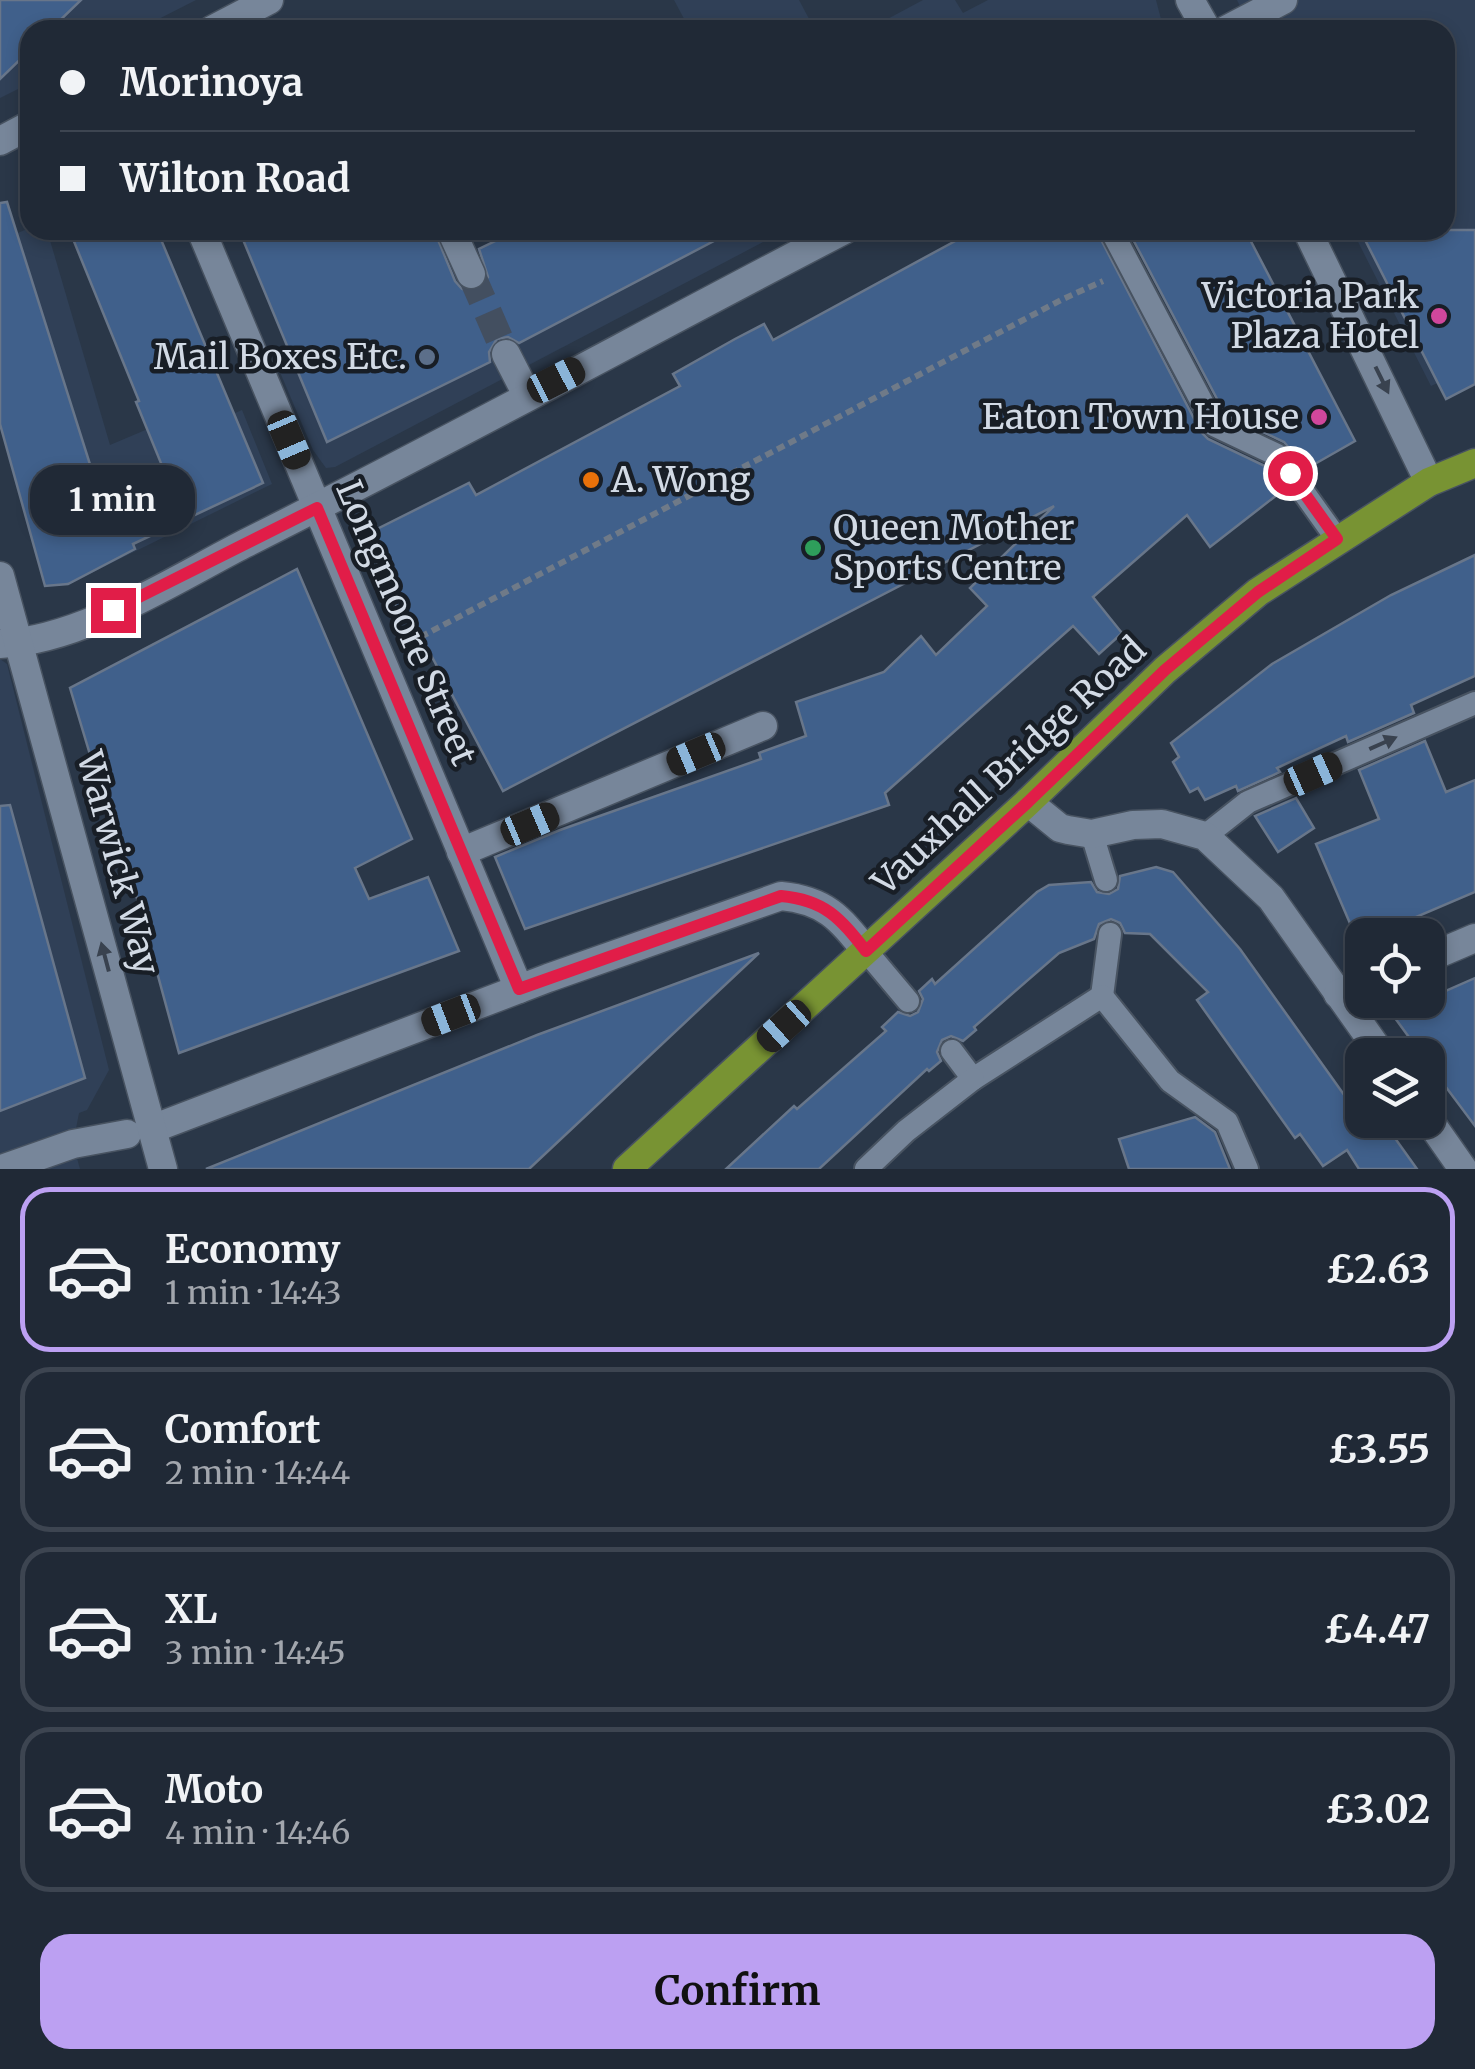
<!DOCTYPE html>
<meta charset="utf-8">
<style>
:root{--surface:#202936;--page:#28313e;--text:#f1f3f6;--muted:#a2a6ad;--line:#3d4551;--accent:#bca0f2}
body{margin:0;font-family:Merriweather,serif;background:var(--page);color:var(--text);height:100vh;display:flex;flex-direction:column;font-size:38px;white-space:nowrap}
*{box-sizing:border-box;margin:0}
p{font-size:32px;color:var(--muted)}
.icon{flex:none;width:55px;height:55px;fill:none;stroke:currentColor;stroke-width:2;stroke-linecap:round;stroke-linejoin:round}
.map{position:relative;height:1169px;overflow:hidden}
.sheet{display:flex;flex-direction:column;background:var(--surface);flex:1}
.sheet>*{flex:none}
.hud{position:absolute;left:20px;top:20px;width:1435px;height:220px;border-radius:30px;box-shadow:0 5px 15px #0003,0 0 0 2px var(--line);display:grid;align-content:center;height:220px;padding:0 40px;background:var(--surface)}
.buttons{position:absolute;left:1345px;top:918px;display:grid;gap:20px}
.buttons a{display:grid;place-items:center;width:100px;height:100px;border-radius:20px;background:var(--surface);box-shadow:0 5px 15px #0003,0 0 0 2px var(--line);font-size:50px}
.end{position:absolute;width:45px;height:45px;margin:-22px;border:12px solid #e11d48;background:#fff;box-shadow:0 0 0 5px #fff}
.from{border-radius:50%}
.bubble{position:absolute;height:70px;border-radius:30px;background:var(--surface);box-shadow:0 5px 15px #0003,0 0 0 2px var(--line);font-size:32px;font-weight:700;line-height:70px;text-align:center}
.car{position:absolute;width:30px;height:60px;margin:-30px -15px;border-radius:12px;box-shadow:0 0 8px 2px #0007;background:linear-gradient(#222 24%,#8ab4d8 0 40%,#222 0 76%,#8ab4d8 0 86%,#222 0)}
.hud b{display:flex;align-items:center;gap:35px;height:95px;font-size:38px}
.hud b+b{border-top:2px solid var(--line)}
.hud i{width:25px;height:25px;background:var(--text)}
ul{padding:18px 0 0;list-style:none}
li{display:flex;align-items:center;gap:30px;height:165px;margin:0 20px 15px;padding:0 20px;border:5px solid var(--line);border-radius:30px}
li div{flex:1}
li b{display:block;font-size:38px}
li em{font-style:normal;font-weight:700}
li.on{border-color:var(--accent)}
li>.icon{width:90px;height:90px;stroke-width:1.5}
.action{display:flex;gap:20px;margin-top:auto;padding:20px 40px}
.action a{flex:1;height:115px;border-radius:30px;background:var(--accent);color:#111;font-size:40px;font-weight:700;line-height:115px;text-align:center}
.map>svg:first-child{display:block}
.built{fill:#304057}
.building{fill:#40608b;stroke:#68768a;stroke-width:2.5}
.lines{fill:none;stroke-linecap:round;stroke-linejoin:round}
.minor-tunnel{stroke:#434f60;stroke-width:28;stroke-dasharray:28 14;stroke-linecap:butt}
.service-casing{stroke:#485361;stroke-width:26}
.pedestrian-casing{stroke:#485361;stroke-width:31}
.minor-casing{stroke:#485361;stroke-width:31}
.tertiary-casing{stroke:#485361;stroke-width:31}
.trunk-casing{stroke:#485361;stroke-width:31}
.path{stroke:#6f7a88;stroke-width:6;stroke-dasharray:8 5;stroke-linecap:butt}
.service{stroke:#77869a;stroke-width:22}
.pedestrian{stroke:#77869a;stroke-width:28}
.minor{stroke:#77869a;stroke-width:28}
.tertiary{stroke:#77869a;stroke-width:28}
.trunk{stroke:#789333;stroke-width:28}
.oneway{fill:#39424f}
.route{stroke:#e11d48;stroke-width:12}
.hotel-dot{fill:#d1479c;stroke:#181e26;stroke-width:4}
.service-dot{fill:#5c6f8a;stroke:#181e26;stroke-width:4}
.food-dot{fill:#e8710a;stroke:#181e26;stroke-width:4}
.leisure-dot{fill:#2e9e5b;stroke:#181e26;stroke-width:4}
.labels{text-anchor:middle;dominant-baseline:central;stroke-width:9;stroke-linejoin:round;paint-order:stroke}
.poi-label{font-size:35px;fill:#d2dae5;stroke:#181e26;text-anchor:end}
.street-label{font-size:35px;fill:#d2dae5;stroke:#181e26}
</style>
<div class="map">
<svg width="1475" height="1169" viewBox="0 0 1475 1169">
<rect width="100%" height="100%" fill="#2a3748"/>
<g class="built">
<polygon points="0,0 196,0 137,30 30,30 30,83 0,98"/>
<polygon points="674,0 799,0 815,30 690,30"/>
<polygon points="923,0 955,0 963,13 988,0 1156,0 1162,23 1159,30 867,30"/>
<polygon points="1237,0 1475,0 1475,366 1431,386 1352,230 1445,230 1445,30 1252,30"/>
<polygon points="30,228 47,230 110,445 195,409 203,427 242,410 272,484 81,578 45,586 0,427 0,240"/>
<polygon points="408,230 446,230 477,271 486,265 477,250 518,230 786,230 335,467 326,468 313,450 274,358 383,311"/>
<polygon points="0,659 7,664 109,1070 87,1110 79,1113 73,1144 80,1169 0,1169"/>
</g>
<g class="building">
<polygon points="0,0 81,0 50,30 30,30 30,50 0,79"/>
<polygon points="7,202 100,496 163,468 136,402 139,401 73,239 94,230 157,230 263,483 133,544 135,549 68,584 45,586 0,424 0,203"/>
<polygon points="239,230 434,230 455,281 462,289 470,291 479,289 488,277 479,249 518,230 735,230 519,343 508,337 497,339 489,352 490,362 327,442"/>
<polygon points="952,230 1096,230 1201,432 1208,439 1267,467 1282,491 1210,547 1187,515 1093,597 1122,633 1099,654 1073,626 885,793 889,805 525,929 495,857 560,830 761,759 759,753 806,736 796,702 884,672 921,636 936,655 987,606 970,588 1054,506 503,791 404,604 397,607 365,535 469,483 476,495 680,386 673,374 735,339 764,324 773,340 957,240"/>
<polygon points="1128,230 1245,230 1355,441 1306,469 1284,442 1225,414"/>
<polygon points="1360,230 1475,230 1475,384 1446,399"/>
<polygon points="1475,555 1475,676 1411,705 1414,713 1348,742 1346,736 1277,768 1280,772 1238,791 1236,786 1205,800 1198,788 1190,792 1173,762 1179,757 1171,743 1272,664 1391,595"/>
<polygon points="297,569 412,839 355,868 369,899 428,877 459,951 179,1053 121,840 116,841 70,688"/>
<polygon points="1425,741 1446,792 1475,780 1475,892 1374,935 1362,935 1362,940 1358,942 1316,844 1379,819 1359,770"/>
<polygon points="1296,798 1314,828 1278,852 1255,816"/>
<polygon points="10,805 85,1078 0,1111 0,806"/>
<polygon points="1156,867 1173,872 1240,949 1362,1120 1382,1120 1417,1169 1359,1169 1347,1150 1323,1166 1300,1134 1295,1138 1197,1000 1208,992 1150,934 1125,933 1120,923 1111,919 1099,924 1094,939 1059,953 974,1027 976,1030 963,1041 951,1036 942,1040 937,1052 941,1061 929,1071 927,1069 819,1169 726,1169 794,1106 797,1109 886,1031 882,1027 898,1012 910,1016 918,1012 923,999 919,991 932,979 935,984 1037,892 1049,885 1091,882 1097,892 1109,894 1118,889 1120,876"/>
<polygon points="759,953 529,1169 206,1169 537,1035"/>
<polygon points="1475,978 1475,1126 1428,1063 1428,1055 1422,1055 1395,1018 1413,1011 1416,1004"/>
<polygon points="1195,1117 1215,1132 1230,1169 1129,1169 1119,1139"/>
</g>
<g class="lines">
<polyline class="minor-tunnel" points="471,274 506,354"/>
<defs>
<g id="service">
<polyline points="1111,230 1214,425 1277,455 1337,539"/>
<polyline points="1092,834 1106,880"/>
<polyline points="1205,836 1248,802 1475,703"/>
<polyline points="866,951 908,1001"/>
<polyline points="1102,996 1110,934"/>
<polyline points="952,1051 973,1079 1102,996 1170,1081 1227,1122 1247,1169"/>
<polyline points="866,1169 906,1131 973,1079"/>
</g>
<polyline id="pedestrian" points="2,1169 73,1144 127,1134"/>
<g id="minor">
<polyline points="1190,0 1207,30"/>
<polyline points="212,30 269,0"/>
<polyline points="1226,30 1283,0"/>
<polyline points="0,141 30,125"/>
<polyline points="201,230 519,989"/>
<polyline points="451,230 471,274"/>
<polyline points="1307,230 1429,482"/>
<polyline points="506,354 527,395"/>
<path d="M0,644C82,640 172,581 244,544C446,443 644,334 844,230"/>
<polyline points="1028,802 1060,828 1068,830 1092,834 1133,825 1162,824 1205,836 1271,898 1382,1055"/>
<polyline points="461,852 763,726"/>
<polyline points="1428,958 1475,938"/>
<polyline points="1338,994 1362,984"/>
<polyline points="1428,1119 1463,1169"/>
<path d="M152,1129L548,978L781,896C825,900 840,918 866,951"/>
</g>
<polyline id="tertiary" points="0,576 163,1169"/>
<polyline id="trunk" points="627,1169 1028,802 1165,670 1258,592 1429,482 1475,463"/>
</defs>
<use href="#service" class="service-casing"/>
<use href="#pedestrian" class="pedestrian-casing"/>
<use href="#minor" class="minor-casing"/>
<use href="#tertiary" class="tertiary-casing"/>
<use href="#trunk" class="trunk-casing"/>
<polyline class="path" points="409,643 1063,299 1103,281"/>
<use href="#service" class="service"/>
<use href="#pedestrian" class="pedestrian"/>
<use href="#minor" class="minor"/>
<use href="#tertiary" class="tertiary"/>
<use href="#trunk" class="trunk"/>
</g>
<defs><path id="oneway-solid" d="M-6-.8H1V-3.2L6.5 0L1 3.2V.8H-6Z" transform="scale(2.5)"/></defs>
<g class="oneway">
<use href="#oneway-solid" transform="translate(1382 380) rotate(64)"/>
<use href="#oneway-solid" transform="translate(1383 743) rotate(-24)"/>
<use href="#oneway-solid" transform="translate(105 957) rotate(-105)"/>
</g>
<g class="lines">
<path class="route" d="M113,610L317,508L519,989L781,896C825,900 840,918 866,951L1028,802L1165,670L1258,592L1337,539L1290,473"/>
</g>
<g class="hotel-dot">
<circle cx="1439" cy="316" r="10"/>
<circle cx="1319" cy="417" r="10"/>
</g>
<circle class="service-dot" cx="427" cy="357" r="10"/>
<circle class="food-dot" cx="591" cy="480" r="10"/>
<circle class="leisure-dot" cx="813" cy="548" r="10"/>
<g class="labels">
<g class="poi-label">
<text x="1419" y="296">Victoria Park<tspan x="1419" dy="40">Plaza Hotel</tspan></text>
<text x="407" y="357">Mail Boxes Etc.</text>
<text x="1299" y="417">Eaton Town House</text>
<text x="611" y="480" text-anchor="start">A. Wong</text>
<text x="833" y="528" text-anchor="start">Queen Mother<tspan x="833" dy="40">Sports Centre</tspan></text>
</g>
<g class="street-label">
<text transform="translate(406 623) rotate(67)">Longmoore Street</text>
<text transform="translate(1009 766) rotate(-43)">Vauxhall Bridge Road</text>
<text transform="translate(118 863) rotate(75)">Warwick Way</text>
</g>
</g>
</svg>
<div class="buttons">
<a><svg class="icon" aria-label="locate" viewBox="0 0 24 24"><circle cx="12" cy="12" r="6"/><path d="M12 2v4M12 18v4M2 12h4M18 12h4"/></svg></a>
<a><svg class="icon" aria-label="layers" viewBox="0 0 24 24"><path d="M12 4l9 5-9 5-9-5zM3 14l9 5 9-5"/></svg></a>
</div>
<i class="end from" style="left:1290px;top:473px"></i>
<i class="end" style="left:113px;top:610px"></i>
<div class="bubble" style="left:30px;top:465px;width:165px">1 min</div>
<i class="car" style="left:556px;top:380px;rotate:63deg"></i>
<i class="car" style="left:289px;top:440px;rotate:157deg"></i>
<i class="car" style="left:696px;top:754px;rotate:247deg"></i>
<i class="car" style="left:1313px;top:774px;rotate:66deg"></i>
<i class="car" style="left:530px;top:824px;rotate:67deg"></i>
<i class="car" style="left:451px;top:1015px;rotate:249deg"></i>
<i class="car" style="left:784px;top:1026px;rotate:228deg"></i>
<div class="hud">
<b><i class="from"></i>Morinoya</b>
<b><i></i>Wilton Road</b>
</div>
</div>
<section class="sheet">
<ul>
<li class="on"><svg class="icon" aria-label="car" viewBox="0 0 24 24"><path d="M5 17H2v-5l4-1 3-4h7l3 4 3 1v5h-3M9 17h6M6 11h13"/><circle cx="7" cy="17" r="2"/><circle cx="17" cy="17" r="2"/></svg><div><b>Economy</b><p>1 min · 14:43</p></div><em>£2.63</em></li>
<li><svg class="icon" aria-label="car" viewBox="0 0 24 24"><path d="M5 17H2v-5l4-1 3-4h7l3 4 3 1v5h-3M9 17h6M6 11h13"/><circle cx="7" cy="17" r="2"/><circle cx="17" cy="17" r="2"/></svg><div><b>Comfort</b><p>2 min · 14:44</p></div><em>£3.55</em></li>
<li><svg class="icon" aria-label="car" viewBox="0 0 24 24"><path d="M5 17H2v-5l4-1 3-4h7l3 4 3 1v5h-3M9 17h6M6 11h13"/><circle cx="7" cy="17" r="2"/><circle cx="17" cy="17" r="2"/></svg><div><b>XL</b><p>3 min · 14:45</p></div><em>£4.47</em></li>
<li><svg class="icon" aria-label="car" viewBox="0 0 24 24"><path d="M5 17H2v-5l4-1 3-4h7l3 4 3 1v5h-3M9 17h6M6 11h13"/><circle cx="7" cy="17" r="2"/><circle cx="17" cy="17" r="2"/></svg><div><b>Moto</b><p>4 min · 14:46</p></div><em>£3.02</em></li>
</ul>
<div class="action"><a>Confirm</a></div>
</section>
